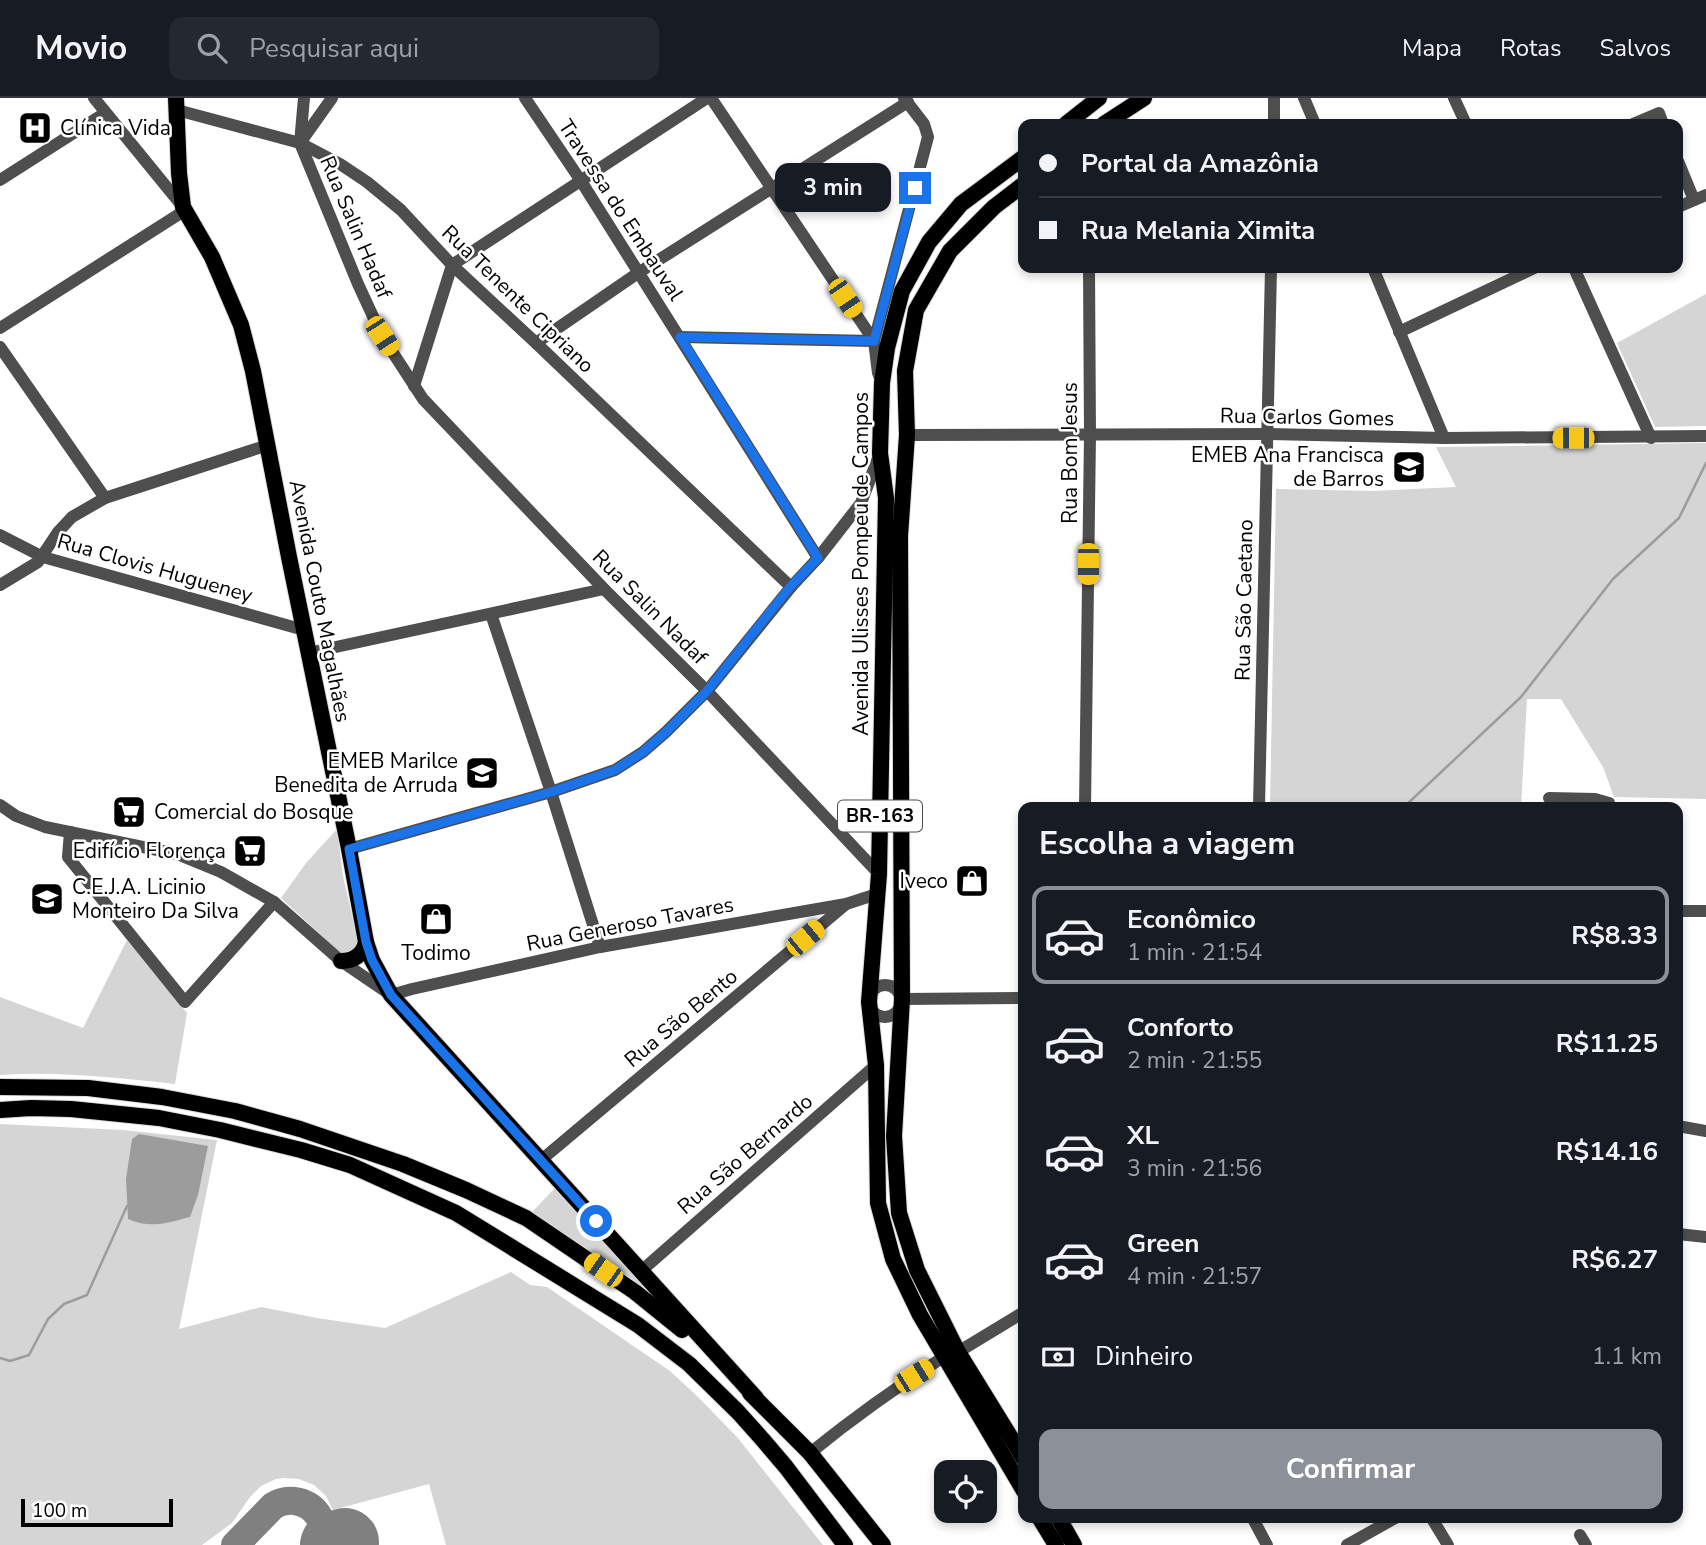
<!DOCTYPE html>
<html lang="pt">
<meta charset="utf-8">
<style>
:root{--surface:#171b24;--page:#242831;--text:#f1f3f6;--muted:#9ea1a6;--line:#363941;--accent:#8c9099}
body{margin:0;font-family:"Nunito Sans",sans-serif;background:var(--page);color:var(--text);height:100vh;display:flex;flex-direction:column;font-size:26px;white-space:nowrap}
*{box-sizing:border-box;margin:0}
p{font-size:23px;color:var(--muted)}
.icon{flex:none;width:38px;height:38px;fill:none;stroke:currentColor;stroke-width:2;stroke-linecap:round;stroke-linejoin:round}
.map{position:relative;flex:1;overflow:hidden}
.panel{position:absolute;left:1018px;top:704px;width:665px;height:721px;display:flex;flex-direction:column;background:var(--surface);border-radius:14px;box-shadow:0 4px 10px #0003}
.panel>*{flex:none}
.guide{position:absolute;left:1018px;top:21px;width:665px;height:154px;border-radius:14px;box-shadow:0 4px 10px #0003;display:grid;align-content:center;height:154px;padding:0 21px;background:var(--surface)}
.fabs{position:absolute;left:934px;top:1362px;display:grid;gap:14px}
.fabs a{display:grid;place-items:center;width:63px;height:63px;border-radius:14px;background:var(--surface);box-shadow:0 4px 10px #0003;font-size:35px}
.scale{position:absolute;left:21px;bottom:18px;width:152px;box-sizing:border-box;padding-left:7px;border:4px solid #000;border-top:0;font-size:19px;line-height:24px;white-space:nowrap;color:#000;-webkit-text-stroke:5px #fff;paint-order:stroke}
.end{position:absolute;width:32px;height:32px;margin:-16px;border:9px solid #1a73e8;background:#fff;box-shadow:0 0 0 4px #fff}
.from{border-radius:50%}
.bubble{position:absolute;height:49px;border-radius:14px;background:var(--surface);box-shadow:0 4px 10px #0003;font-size:23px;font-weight:700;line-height:49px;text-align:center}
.car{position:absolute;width:21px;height:42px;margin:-21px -10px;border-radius:9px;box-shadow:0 0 5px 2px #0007;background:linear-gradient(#f5c518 24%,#345 0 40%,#f5c518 0 76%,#345 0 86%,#f5c518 0)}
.guide b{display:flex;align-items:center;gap:24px;height:66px;font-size:26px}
.guide b+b{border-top:2px solid var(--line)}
.guide i{width:18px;height:18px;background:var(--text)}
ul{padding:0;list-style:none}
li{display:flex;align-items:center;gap:21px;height:98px;margin:0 14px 10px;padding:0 7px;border:4px solid transparent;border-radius:14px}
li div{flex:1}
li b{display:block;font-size:26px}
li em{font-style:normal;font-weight:700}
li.current{border-color:var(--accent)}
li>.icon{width:63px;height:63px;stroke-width:1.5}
h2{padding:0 21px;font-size:32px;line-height:84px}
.pay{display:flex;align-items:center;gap:18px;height:77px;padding:0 21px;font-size:26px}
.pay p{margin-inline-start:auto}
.button{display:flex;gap:14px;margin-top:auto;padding:14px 21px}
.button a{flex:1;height:80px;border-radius:14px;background:var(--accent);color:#fff;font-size:28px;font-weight:700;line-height:80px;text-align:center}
header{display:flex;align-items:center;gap:42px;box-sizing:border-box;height:98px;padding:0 35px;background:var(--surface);border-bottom:2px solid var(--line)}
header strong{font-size:33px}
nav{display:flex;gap:38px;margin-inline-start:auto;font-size:24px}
.search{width:490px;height:63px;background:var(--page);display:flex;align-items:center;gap:18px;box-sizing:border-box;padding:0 24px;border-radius:14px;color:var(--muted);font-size:26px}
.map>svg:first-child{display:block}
.green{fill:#d5d5d5}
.water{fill:#9c9c9c}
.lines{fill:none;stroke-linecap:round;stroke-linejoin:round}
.stream{stroke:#9c9c9c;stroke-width:2.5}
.taxiway{stroke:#808080;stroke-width:28}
.runway{stroke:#808080;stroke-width:68}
.major-casing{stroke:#dbdbdb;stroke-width:18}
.minor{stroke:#4e4e4e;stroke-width:12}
.major{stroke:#000;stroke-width:16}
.route{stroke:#1a73e8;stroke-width:9}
.labels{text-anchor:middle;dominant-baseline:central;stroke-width:5;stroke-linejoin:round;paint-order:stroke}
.shield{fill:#fff;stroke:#4c4c4c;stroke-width:2}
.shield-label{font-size:19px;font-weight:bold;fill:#000}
.poi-label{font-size:21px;fill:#000;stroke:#fff;text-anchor:end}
.street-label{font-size:21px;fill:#000;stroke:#fff}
</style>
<header>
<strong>Movio</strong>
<div class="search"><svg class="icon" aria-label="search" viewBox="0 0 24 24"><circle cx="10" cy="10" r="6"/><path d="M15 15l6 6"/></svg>Pesquisar aqui</div>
<nav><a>Mapa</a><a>Rotas</a><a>Salvos</a></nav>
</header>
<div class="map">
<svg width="1706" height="1447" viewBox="0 0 1706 1447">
<rect width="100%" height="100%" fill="#fff"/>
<g class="green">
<polygon points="1706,196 1706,328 1655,329 1617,245"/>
<polygon points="1706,345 1706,701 1614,699 1603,669 1561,601 1527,601 1521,709 1270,709 1276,391 1372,393 1456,389 1436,349"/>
<polygon points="337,731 343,778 358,844 356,850 348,854 339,854 281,800 306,765"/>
<path d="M127,842L187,915L175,986C117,980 58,973 0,977V899L83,930Z"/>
<polygon points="0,1026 123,1032 217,1042 179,1231 261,1209 317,1220 385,1230 511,1174 530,1187 547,1189 670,1273 696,1297 737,1339 823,1447 446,1447 429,1386 333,1412 326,1398 314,1387 299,1381 284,1380 276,1381 261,1388 250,1399 232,1425 202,1447 0,1447"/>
<polygon points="558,1087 649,1191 648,1193 646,1194 532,1114"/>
</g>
<path class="water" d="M139,1036L208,1048L198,1097L190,1119C167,1125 151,1131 128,1121L126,1081L132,1041Z"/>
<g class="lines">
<g class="stream">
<polyline points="1404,709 1521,599 1613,481 1679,420 1706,365"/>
<polyline points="0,1260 10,1263 29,1257 48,1221 64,1206 87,1197 127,1108"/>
</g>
<path class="taxiway" d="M235,1447L273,1408C288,1398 310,1403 319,1419C324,1426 325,1439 328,1447"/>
<polyline class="runway" points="334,1447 345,1444"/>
<defs>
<g id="major">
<polyline points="176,0 179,75 183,109 212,159 241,227 253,273 289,459 349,751 366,844 372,862 391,897 756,1300"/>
<polyline points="1066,26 1099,0"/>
<polyline points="1104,26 1144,0"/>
<polyline points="1024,59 961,106 929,144 902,193 887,250 882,285 880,355 886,400 879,776 869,904 876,967 878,1105 893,1161 920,1217 1024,1393"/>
<polyline points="1024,86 994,109 950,153 916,212 905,273 907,337 900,438 902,901 894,1038 899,1115 917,1172 958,1254 1024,1361"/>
<path d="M341,863C354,863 363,857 366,844"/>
<polyline points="0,989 88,990 162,999 235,1013 300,1031 403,1066 466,1092 526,1120 635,1194 682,1232"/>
<polyline points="0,1012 31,1010 71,1011 159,1020 220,1032 301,1052 350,1067 456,1115 638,1227 689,1266 738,1314 763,1342 786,1369 845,1447"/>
<polyline points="750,1295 810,1355 883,1447"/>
<polyline points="1039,1419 1056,1447"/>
<polyline points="1058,1419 1074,1447"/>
</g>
</defs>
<use href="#major" class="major-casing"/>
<g class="minor">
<polyline points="94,0 183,109"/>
<polyline points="304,0 300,45 358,186 382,238 423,301 604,491 707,593 879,776"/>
<polyline points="525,0 581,83 818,460"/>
<polyline points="711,0 874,243"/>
<polyline points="1304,0 1315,26"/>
<polyline points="1454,0 1466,26"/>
<polyline points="177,12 300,45 340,66 367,84 401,112 452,167 536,245 791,489"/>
<polyline points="1274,26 1274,0"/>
<polyline points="1633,26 1659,15 1663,26"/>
<polyline points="300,45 332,0"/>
<polyline points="1678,63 1694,102"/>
<polyline points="0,82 105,15"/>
<polyline points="1678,109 1706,97"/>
<polyline points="1373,170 1444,340"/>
<polyline points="1574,170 1651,340"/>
<polyline points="0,230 184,113"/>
<polyline points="1399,234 1534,170"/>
<polyline points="680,239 874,243"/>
<polyline points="536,245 638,175 908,4"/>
<polyline points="0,249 105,400"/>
<polyline points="881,282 878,275 874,243 928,39 924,26 904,0"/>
<polyline points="414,288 452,167 707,0"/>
<polyline points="907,337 1267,336 1444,340 1706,338"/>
<polyline points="0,437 43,459 304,532"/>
<polyline points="0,487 38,464 58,434 72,419 105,400 268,347"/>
<polyline points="491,516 551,694 600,849"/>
<polyline points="308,555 604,491"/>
<polyline points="1549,700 1595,701 1609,705 1609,709"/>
<polyline points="0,707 16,718 45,729 177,756 221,774 274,804 341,863 391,897 412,891 600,849 846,806 877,796"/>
<polyline points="1085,709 1090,337 1089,170"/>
<polyline points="1259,709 1271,170"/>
<polyline points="70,734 68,759 185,904 274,804"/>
<polyline points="349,751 551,694 615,672 643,654 666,634 707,593 791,489 818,460 861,405 880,355"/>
<polyline points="1678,813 1706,813"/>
<circle cx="885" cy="903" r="16"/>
<polyline points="902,901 1024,900"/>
<polyline points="1678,1028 1706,1033"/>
<polyline points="540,1063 845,807"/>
<polyline points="1678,1136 1706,1139"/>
<polyline points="640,1174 876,967"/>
<polyline points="958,1254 1024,1214"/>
<path d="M810,1355C853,1320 898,1288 945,1258"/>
<polyline points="1252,1419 1267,1447"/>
<polyline points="1431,1419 1448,1447"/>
<polyline points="1580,1437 1586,1447"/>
<polyline points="1347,1447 1397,1419"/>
</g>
<use href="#major" class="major"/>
</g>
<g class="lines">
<polyline class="route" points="596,1123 391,897 372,862 366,844 349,751 551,694 615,672 643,654 666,634 707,593 790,489 818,460 680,239 874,243 915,90"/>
</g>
<defs>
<symbol id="hospital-square" viewBox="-11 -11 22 22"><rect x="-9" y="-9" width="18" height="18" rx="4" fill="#000" stroke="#fff"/><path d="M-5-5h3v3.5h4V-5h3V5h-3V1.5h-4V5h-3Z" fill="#fff"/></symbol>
<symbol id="school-square" viewBox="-11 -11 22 22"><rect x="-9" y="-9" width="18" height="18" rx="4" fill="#000" stroke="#fff"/><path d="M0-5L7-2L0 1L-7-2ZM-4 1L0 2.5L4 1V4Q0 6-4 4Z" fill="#fff"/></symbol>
<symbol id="supermarket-square" viewBox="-11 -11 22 22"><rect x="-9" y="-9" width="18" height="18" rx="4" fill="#000" stroke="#fff"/><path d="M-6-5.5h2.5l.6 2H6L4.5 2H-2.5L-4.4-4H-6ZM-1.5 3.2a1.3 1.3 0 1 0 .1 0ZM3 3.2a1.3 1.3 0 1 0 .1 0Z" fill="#fff"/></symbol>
<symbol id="shop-square" viewBox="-11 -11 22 22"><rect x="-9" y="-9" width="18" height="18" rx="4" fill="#000" stroke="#fff"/><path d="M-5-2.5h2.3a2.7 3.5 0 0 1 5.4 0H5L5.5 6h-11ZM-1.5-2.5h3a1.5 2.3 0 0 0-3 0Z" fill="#fff"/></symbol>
</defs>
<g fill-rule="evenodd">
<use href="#hospital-square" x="16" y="11" width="38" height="38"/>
<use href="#school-square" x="1390" y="350" width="38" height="38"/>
<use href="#school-square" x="463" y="656" width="38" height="38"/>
<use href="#supermarket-square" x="110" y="695" width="38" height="38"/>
<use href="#supermarket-square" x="231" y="734" width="38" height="38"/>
<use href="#shop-square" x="953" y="764" width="38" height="38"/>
<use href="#school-square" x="28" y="782" width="38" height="38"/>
<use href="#shop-square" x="417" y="802" width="38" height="38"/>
</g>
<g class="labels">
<rect class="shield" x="838" y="702.5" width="84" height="31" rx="5"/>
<g class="shield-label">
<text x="880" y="718">BR-163</text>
</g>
<g class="poi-label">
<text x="60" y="30" text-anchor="start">Clínica Vida</text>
<text x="1384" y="357">EMEB Ana Francisca<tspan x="1384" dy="24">de Barros</tspan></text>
<text x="458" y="663">EMEB Marilce<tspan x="458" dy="24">Benedita de Arruda</tspan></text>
<text x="154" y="714" text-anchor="start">Comercial do Bosque</text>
<text x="226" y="753">Edifício Florença</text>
<text x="948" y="783">Iveco</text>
<text x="72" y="789" text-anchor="start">C.E.J.A. Licinio<tspan x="72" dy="24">Monteiro Da Silva</tspan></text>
<text x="436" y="855" text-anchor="middle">Todimo</text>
</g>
<g class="street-label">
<text transform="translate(621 112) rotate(57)">Travessa do Embauval</text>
<text transform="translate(356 129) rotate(67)">Rua Salin Hadaf</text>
<text transform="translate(518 201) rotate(44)">Rua Tenente Cipriano</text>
<text transform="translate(1307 319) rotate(1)">Rua Carlos Gomes</text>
<text transform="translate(1070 355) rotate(-90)">Rua Bom Jesus</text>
<text transform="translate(861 466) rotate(-90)">Avenida Ulisses Pompeu de Campos</text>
<text transform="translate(155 470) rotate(16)">Rua Clovis Hugueney</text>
<text transform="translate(1244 502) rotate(-89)">Rua São Caetano</text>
<text transform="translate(320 503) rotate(79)">Avenida Couto Magalhães</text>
<text transform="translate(650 509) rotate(45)">Rua Salin Nadaf</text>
<text transform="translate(630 826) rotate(-11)">Rua Generoso Tavares</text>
<text transform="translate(681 920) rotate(-40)">Rua São Bento</text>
<text transform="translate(745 1056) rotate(-41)">Rua São Bernardo</text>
</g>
</g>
</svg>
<div class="fabs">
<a><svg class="icon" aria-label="locate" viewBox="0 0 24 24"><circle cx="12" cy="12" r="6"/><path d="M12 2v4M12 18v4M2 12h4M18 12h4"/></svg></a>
</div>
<div class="scale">100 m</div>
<i class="end from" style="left:596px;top:1123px"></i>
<i class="end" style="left:915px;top:90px"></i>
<div class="bubble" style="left:775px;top:65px;width:116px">3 min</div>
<i class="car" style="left:845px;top:200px;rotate:146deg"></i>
<i class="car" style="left:382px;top:238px;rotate:147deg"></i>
<i class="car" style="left:1573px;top:340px;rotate:270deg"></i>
<i class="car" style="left:1088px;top:466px;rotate:180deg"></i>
<i class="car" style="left:805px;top:840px;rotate:50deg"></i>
<i class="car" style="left:603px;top:1172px;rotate:305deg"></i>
<i class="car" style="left:914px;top:1278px;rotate:58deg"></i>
<div class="guide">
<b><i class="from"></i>Portal da Amazônia</b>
<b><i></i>Rua Melania Ximita</b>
</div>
<section class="panel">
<h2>Escolha a viagem</h2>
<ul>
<li class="current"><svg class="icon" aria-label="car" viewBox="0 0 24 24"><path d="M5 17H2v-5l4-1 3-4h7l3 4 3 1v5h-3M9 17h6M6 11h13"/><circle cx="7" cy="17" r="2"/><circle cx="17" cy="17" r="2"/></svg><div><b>Econômico</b><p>1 min · 21:54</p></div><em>R$8.33</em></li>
<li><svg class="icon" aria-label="car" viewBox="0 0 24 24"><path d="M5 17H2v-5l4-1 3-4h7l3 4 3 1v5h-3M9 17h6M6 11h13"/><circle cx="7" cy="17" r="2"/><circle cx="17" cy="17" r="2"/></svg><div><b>Conforto</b><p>2 min · 21:55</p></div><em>R$11.25</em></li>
<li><svg class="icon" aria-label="car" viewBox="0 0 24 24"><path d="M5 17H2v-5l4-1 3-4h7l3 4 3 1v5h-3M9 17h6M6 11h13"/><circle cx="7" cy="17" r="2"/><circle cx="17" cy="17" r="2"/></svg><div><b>XL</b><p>3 min · 21:56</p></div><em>R$14.16</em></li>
<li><svg class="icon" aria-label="car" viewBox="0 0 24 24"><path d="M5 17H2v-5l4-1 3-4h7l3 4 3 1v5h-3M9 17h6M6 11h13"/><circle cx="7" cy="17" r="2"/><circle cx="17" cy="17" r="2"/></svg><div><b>Green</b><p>4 min · 21:57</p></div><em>R$6.27</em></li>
</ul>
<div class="pay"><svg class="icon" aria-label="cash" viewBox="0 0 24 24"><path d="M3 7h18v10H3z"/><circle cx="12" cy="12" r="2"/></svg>Dinheiro<p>1.1 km</p></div>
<div class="button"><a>Confirmar</a></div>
</section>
</div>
